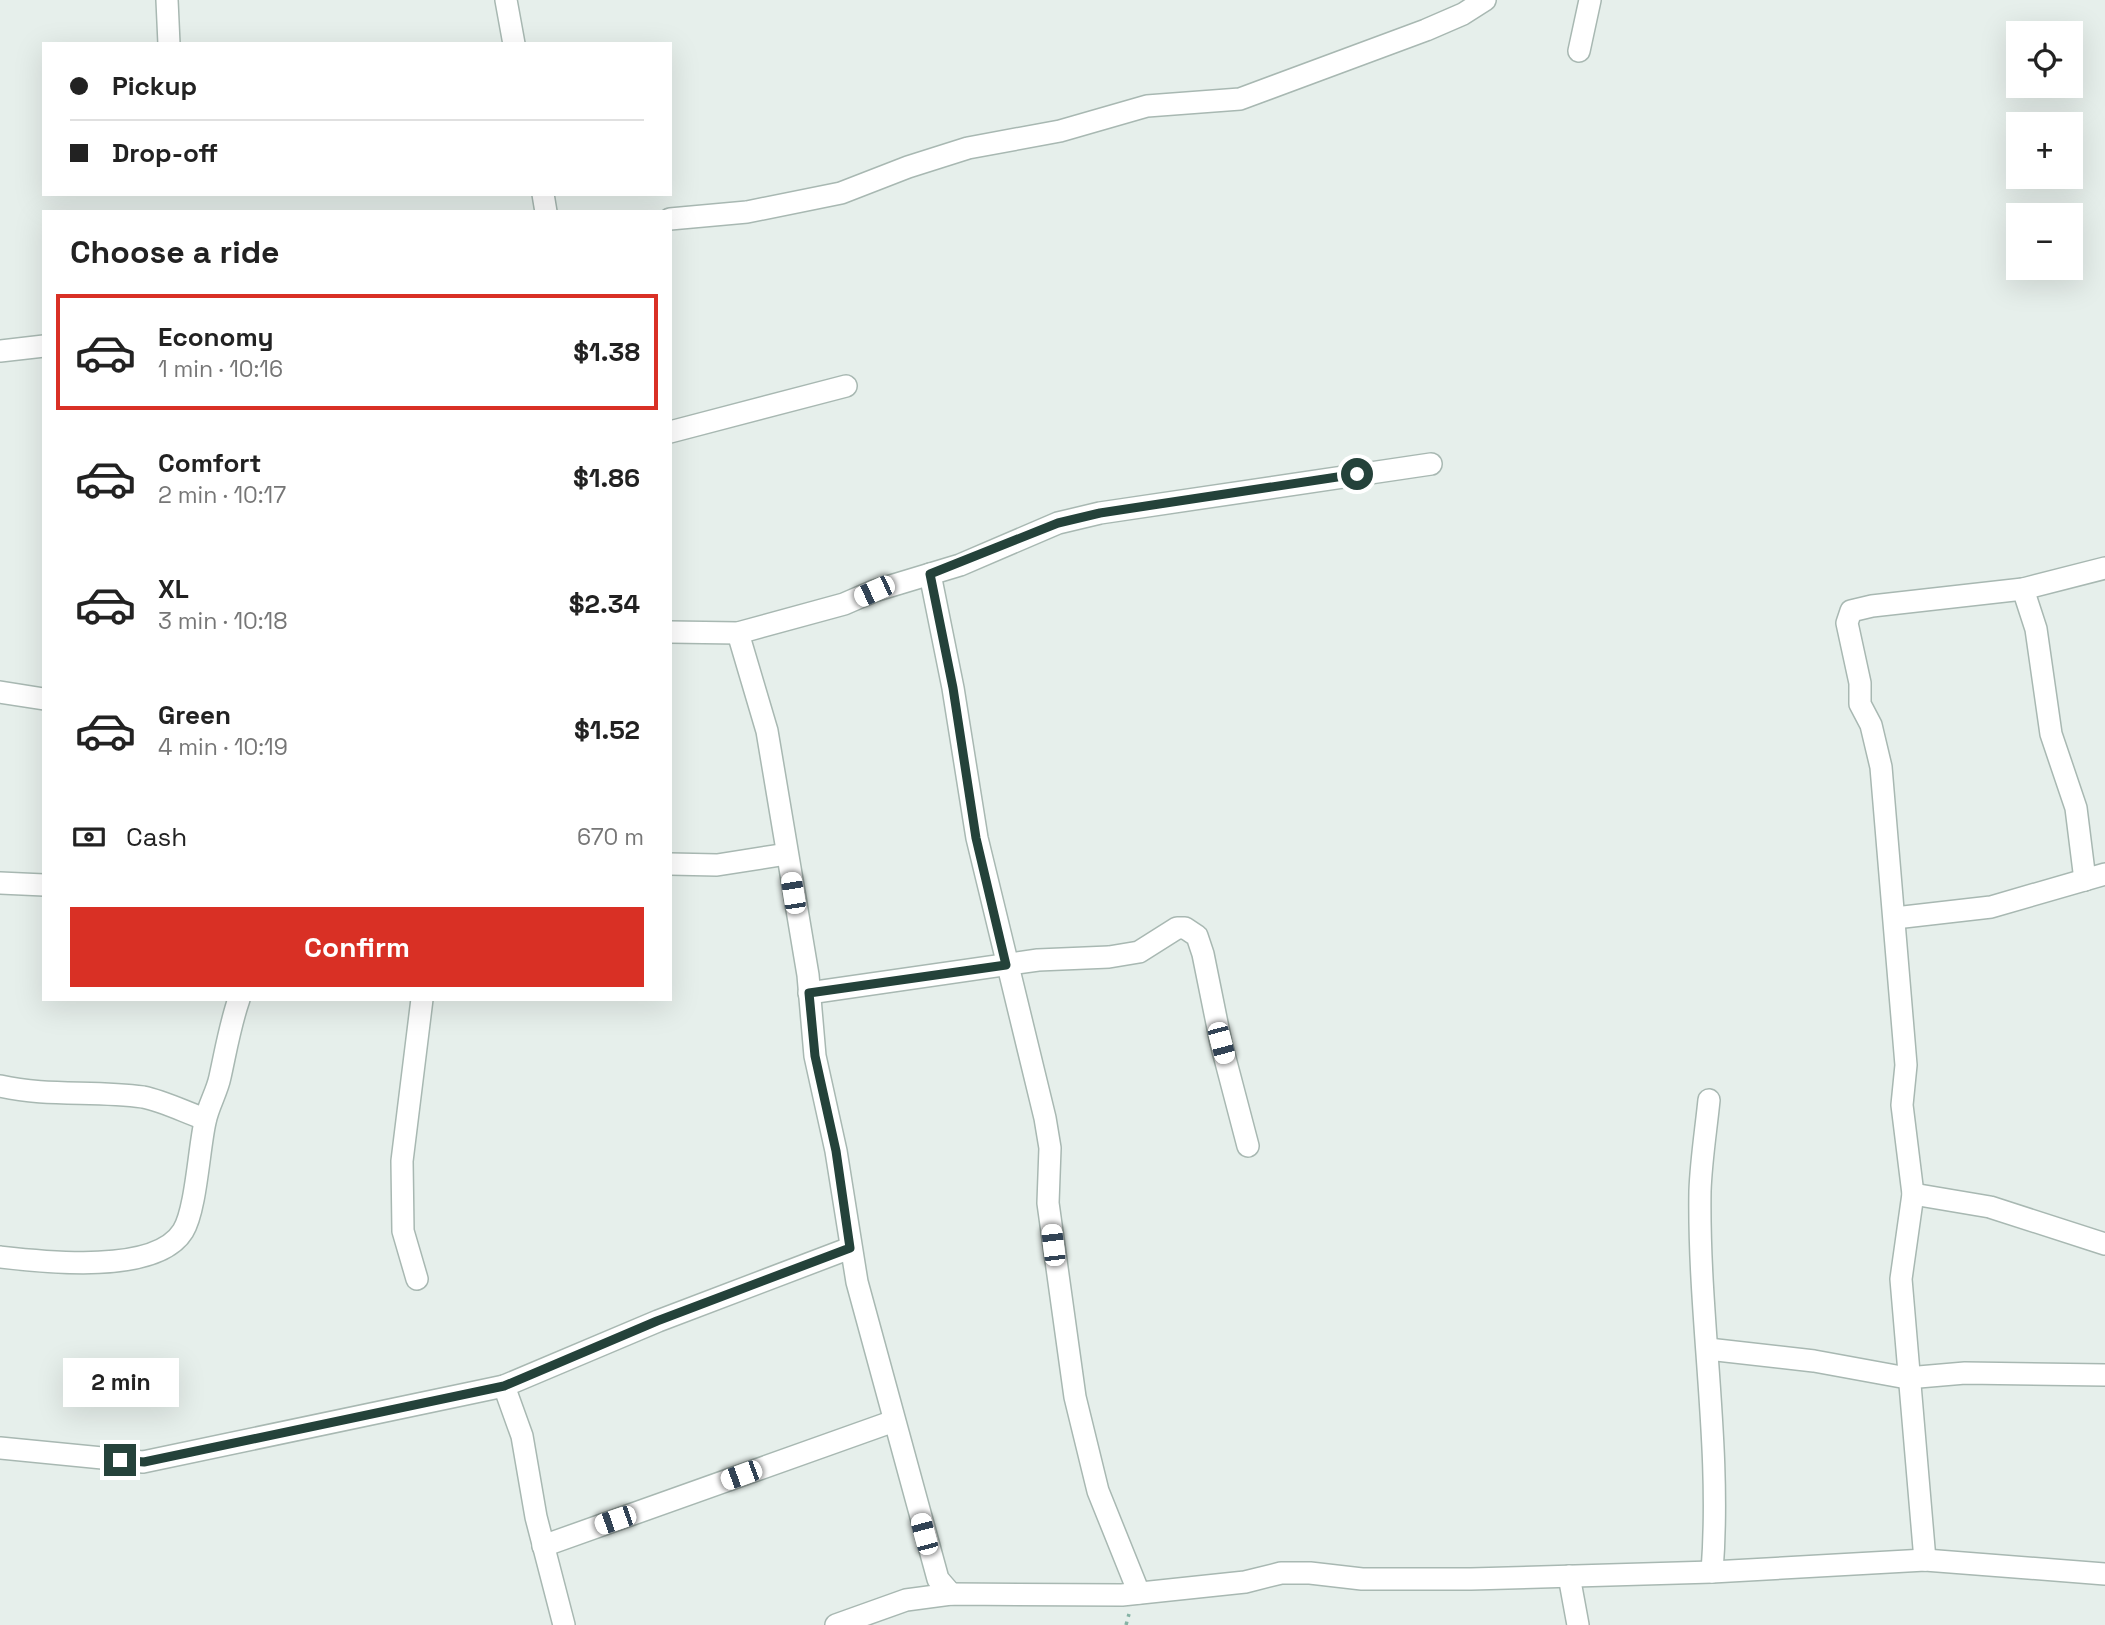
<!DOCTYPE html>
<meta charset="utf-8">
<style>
:root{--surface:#fff;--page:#f6f6f6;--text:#222;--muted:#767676;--line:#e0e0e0;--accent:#d93025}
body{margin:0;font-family:"Space Grotesk",sans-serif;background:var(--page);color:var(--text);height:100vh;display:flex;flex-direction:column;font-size:26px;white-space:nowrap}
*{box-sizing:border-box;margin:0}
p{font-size:23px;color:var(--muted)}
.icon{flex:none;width:38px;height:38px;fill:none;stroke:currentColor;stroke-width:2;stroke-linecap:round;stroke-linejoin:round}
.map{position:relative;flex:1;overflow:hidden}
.details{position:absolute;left:42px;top:210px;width:630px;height:791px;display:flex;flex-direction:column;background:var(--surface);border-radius:0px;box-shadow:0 7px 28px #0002}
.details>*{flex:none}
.banner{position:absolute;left:42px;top:42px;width:630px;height:154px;border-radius:0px;box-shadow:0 7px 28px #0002;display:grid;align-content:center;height:154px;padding:0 28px;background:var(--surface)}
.fabs{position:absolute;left:2006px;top:21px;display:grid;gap:14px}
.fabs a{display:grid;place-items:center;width:77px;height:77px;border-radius:0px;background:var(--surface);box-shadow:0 7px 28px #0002;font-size:35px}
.end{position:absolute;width:32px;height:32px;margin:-16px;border:9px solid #24423a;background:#fff;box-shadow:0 0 0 4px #fff}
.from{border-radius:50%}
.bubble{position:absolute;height:49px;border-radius:0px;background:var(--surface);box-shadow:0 7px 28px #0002;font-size:23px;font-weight:600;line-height:49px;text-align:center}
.car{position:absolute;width:21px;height:42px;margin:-21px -10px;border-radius:9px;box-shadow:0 0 5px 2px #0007;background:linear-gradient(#fff 24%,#345 0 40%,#fff 0 76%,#345 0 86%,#fff 0)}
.banner b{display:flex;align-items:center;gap:24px;height:66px;font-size:26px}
.banner b+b{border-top:2px solid var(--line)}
.banner i{width:18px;height:18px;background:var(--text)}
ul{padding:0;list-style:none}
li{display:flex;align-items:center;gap:21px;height:116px;margin:0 14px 10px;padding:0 14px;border:4px solid transparent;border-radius:0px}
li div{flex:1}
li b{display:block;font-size:26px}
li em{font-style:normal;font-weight:600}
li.active{border-color:var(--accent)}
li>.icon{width:63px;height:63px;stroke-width:1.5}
h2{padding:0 28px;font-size:32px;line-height:84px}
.pay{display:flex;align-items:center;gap:18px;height:77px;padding:0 28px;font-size:26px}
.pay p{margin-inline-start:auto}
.primary-button{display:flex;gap:14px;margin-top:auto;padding:14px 28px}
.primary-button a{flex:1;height:80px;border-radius:0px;background:var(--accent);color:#fff;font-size:28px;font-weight:600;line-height:80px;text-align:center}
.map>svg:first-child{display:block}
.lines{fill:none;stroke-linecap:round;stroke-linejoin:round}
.minor-casing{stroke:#a8b8b2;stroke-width:24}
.path{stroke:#86b3a5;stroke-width:3.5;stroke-dasharray:3.5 5;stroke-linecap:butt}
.minor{stroke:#fff;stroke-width:21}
.route{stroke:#24423a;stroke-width:9}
</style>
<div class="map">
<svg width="2105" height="1625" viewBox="0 0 2105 1625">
<rect width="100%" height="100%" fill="#e6efeb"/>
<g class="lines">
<defs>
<g id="minor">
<polyline points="167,0 169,44"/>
<polyline points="506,0 514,44"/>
<polyline points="1579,51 1590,0"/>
<polyline points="543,194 546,212"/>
<polyline points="670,219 747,212 841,193 908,167 968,148 1060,131 1147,106 1240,99 1426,30 1463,14 1485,0"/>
<polyline points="0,351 44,346"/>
<polyline points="670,432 846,386"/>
<polyline points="930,574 953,688 977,838 1045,1118 1050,1148 1048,1203 1075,1397 1098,1491 1139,1593"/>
<polyline points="2023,589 2036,629 2051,734 2076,808 2085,880"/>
<polyline points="670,632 738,633 844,604 874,591 960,565 1058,523 1100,513 1431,464"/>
<polyline points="738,633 767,731 808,975 815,1056 836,1151 857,1282 938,1579 951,1594"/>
<polyline points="0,692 44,699"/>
<polyline points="670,864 717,865 787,854"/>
<polyline points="0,883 44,885"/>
<polyline points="1895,918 1991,907 2105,874"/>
<polyline points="809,993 1038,960 1109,957 1139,952 1177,928 1185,928 1197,936 1203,954 1221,1043 1248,1146"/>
<path d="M0,1086C47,1097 95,1090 143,1097C163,1101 185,1112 205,1119"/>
<path d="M1709,1100C1706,1130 1701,1161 1700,1191C1698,1318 1722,1445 1712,1572"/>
<polyline points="1913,1194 1990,1207 2105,1244"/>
<path d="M0,1257C44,1262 156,1275 183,1231C196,1210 199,1148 205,1122C208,1106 217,1092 220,1077C226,1050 230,1025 239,999"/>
<polyline points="417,1279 403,1231 402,1161 422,999"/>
<polyline points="1708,1349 1814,1361 1907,1378 1965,1373 2105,1375"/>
<polyline points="504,1386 658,1321 850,1248"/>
<polyline points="0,1448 143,1462 504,1386 522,1436 536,1517 564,1625"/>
<polyline points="543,1546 894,1421"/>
<polyline points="1925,1560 1901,1279 1913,1194 1902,1105 1906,1065 1881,767 1871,725 1860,704 1860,683 1847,623 1851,611 1872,606 2023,589 2105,568"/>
<polyline points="1569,1576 1578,1625"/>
<polyline points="836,1625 906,1600 951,1594 1122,1595 1245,1582 1281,1573 1310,1573 1362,1579 1471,1579 1712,1572 1925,1560 2105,1574"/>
</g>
</defs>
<use href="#minor" class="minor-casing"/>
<polyline class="path" points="1126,1625 1129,1614"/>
<use href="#minor" class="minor"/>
</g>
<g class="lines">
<polyline class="route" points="120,1460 144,1462 504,1386 657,1321 850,1248 836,1151 815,1056 809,993 1006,965 976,838 953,688 930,574 1058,523 1100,513 1357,474"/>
</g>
</svg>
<div class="fabs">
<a><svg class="icon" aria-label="locate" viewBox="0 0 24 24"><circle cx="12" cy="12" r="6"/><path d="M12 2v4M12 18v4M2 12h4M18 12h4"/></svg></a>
<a>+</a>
<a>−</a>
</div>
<i class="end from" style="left:1357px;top:474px"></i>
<i class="end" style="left:120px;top:1460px"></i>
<div class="bubble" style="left:63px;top:1358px;width:116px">2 min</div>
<i class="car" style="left:874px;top:591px;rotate:245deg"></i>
<i class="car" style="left:793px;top:893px;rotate:351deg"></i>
<i class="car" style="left:1221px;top:1043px;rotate:165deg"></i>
<i class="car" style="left:1053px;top:1245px;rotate:353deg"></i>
<i class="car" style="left:741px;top:1475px;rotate:250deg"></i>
<i class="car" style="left:615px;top:1520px;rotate:251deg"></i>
<i class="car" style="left:924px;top:1534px;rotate:345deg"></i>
<div class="banner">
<b><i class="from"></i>Pickup</b>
<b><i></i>Drop-off</b>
</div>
<section class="details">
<h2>Choose a ride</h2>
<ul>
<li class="active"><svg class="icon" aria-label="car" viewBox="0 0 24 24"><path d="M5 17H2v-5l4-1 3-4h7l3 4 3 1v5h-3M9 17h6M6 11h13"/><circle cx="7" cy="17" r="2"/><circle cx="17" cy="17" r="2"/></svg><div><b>Economy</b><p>1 min · 10:16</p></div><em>$1.38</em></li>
<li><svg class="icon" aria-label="car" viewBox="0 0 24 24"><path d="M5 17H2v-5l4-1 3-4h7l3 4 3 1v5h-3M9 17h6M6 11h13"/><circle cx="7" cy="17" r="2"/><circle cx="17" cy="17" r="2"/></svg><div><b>Comfort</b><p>2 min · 10:17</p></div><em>$1.86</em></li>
<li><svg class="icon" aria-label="car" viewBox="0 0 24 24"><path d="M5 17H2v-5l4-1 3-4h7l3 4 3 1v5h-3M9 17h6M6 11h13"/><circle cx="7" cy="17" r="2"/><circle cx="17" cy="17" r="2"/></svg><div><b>XL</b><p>3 min · 10:18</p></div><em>$2.34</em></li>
<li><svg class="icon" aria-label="car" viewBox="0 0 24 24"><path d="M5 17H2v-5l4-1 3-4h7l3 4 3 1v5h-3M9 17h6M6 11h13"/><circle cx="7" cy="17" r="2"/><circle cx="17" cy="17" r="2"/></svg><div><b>Green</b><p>4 min · 10:19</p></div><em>$1.52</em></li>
</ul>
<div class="pay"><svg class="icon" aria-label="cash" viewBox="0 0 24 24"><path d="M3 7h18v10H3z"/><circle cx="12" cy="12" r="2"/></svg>Cash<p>670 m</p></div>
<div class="primary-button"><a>Confirm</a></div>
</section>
</div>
